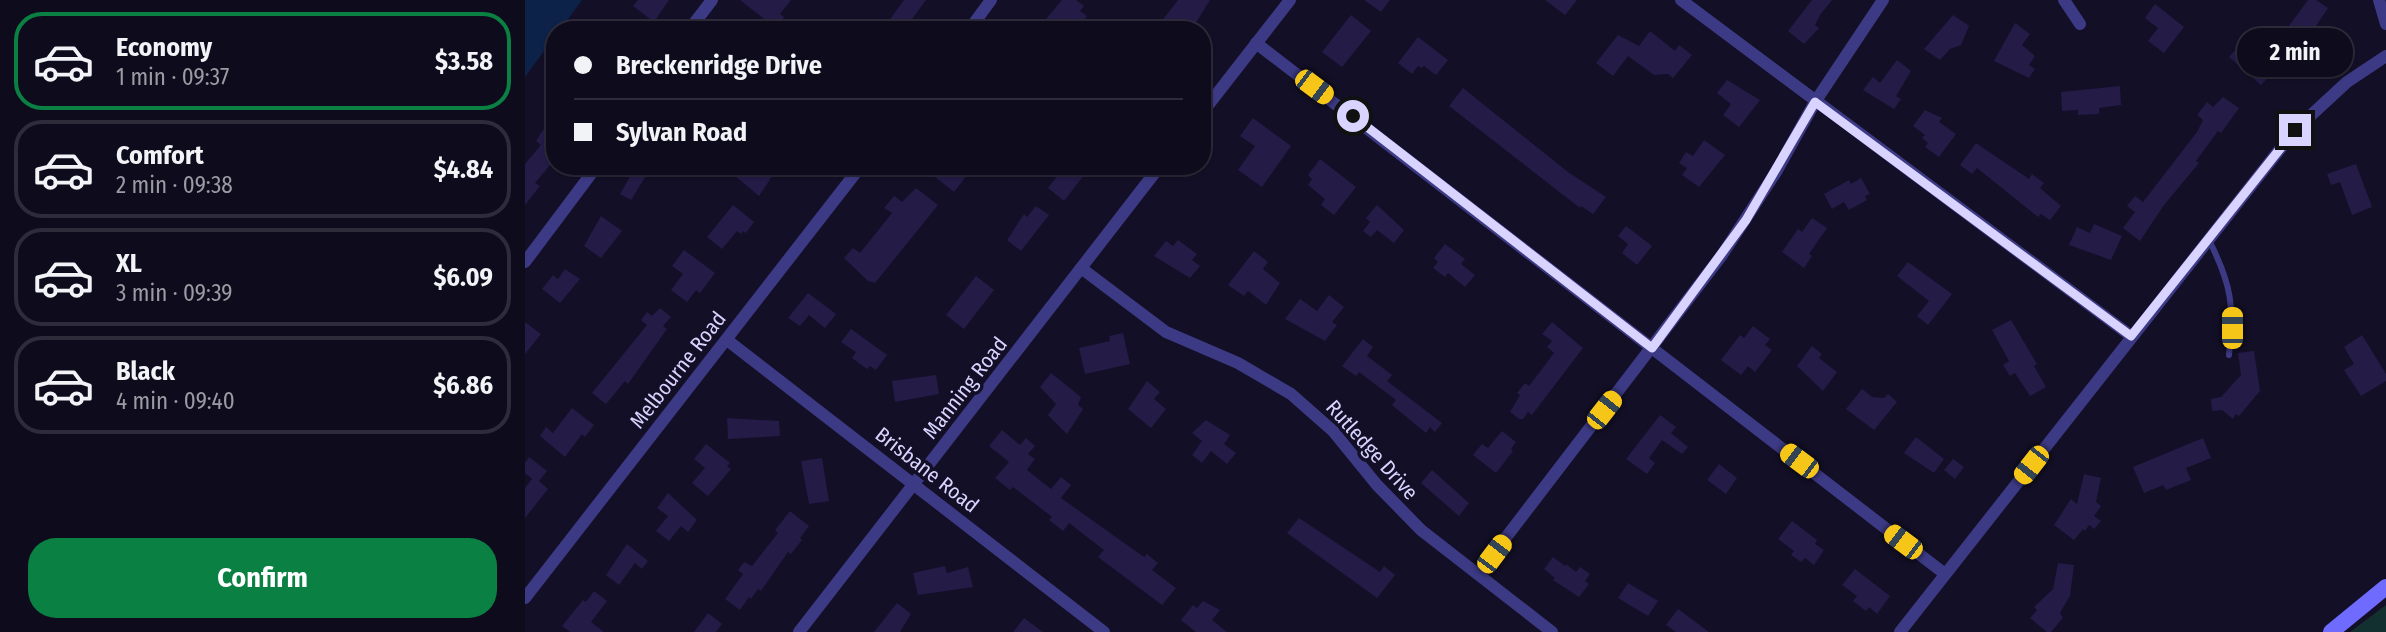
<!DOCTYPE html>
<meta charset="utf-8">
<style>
:root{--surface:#0e0b1c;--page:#1c1929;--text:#f1f3f6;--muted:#9b9ba3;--line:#2e2b3b;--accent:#0b8043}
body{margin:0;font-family:"Fira Sans Condensed",sans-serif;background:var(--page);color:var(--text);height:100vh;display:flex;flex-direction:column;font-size:26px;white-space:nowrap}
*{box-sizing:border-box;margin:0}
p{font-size:23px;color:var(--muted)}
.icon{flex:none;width:38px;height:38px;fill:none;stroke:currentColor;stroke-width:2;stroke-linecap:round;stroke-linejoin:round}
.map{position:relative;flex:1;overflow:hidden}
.sheet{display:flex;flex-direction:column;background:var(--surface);width:525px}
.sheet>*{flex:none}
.guide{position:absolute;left:21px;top:21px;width:665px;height:154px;border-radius:28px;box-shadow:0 2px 5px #0004,0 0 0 2px var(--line);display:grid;align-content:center;height:154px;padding:0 28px;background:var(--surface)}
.end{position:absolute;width:32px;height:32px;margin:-16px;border:9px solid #d9d4ff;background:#111;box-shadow:0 0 0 4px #111}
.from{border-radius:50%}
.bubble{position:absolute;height:49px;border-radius:24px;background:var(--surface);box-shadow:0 2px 5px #0004,0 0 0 2px var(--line);font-size:23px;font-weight:700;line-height:49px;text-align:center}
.car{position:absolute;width:21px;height:42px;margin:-21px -10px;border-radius:9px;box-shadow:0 0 5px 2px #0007;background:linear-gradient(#f5c518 24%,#345 0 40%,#f5c518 0 76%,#345 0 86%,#f5c518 0)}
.guide b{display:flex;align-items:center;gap:24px;height:66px;font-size:26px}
.guide b+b{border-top:2px solid var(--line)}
.guide i{width:18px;height:18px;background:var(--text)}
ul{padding:12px 0 0;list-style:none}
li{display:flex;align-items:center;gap:21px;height:98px;margin:0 14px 10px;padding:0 14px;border:4px solid var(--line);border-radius:28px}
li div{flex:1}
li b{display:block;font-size:26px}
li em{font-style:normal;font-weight:700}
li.current{border-color:var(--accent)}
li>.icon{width:63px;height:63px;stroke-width:1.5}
.primary-button{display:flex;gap:14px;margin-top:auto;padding:14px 28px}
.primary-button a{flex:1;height:80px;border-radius:28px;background:var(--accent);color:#fff;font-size:28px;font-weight:700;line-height:80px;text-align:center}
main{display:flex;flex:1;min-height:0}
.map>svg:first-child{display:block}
.green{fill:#12302f}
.water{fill:#0c2248}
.building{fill:#241b47}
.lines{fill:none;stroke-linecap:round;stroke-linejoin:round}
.service{stroke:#3d3a85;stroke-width:6}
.minor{stroke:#3d3a85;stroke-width:12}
.secondary{stroke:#6f6bff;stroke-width:16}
.route{stroke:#d9d4ff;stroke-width:9}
.labels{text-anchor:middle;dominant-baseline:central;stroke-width:7;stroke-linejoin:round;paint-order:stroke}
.street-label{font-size:21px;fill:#d9d4ff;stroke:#130f26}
</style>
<main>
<section class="sheet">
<ul>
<li class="current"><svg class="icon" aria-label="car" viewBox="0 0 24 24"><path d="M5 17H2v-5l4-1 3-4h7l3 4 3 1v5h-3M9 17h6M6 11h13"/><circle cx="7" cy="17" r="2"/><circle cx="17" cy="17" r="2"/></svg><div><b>Economy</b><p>1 min · 09:37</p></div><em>$3.58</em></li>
<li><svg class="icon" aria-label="car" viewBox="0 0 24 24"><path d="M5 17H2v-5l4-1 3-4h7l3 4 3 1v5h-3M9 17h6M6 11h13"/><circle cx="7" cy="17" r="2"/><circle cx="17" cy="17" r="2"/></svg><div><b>Comfort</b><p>2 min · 09:38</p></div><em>$4.84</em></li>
<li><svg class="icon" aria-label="car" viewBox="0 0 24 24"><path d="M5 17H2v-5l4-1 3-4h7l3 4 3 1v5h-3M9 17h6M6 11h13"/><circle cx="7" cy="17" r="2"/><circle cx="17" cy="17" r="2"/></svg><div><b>XL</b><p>3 min · 09:39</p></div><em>$6.09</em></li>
<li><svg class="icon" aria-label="car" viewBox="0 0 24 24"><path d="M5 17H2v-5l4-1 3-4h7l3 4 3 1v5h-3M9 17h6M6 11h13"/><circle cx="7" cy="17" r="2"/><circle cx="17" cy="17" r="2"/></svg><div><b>Black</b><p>4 min · 09:40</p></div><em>$6.86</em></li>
</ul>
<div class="primary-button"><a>Confirm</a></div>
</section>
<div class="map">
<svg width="1861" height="632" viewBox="0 0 1861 632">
<rect width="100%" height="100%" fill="#130f26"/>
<polygon class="green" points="1861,605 1861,632 1825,632"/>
<polygon class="water" points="0,0 57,0 35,30 30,30 30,36 0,77"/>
<g class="building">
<polygon points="113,0 144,0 129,22 108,6"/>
<polygon points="215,0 266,0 255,14 259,17 251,28"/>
<polygon points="379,0 401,0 379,30 357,30"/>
<polygon points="537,0 551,0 559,6 555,11 562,16 554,27 547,22 541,30 522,30 516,25"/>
<polygon points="653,0 685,0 667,29 662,25 658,30 630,30"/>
<polygon points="839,0 865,0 856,12"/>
<polygon points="1020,0 1052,0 1040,15"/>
<polygon points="1287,0 1307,0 1295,15 1290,25 1294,28 1279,44 1263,31"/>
<polygon points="1783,0 1791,0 1803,8 1787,32 1795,37 1786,50 1761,30"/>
<polygon points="1630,4 1659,27 1639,53 1623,41 1633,28 1620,18"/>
<polygon points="826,15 846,31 817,67 797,52"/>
<polygon points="1428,15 1444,26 1436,45 1425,49 1415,60 1399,49"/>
<polygon points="1490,23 1505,34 1497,45 1510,56 1504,65 1510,69 1504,78 1469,61"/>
<polygon points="1728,30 1741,42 1730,54 1749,71 1736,85 1704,57"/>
<polygon points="1125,31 1150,51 1154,45 1167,55 1148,78 1143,74 1129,75 1103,56 1088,76 1071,63 1093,35 1114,46"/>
<polygon points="893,37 923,60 911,75 899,66 896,68 893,66 887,74 873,63"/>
<polygon points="1372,60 1386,71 1371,96 1376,99 1369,109 1338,90 1348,77 1355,83"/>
<polygon points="1202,80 1235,100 1214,127 1198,115 1206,104 1192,93"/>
<polygon points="1595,86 1596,105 1574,108 1574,114 1553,115 1553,110 1537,111 1536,92"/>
<polygon points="938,88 1043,172 1081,197 1068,214 1056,206 1055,208 924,106"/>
<polygon points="1698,97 1714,108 1696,133 1693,131 1671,161 1674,163 1639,205 1615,241 1598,228 1610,212 1602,206 1610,196 1618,202 1672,132 1678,120 1672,115 1682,102 1688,107"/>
<polygon points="1400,110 1417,118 1414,122 1431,134 1414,157 1400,147 1403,143 1397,138 1400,135 1388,126"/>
<polygon points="30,111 30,159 10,183 15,186 0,205 0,164 16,145 11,141"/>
<polygon points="728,118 766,146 737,187 713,170 730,146 715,136"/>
<polygon points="1179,140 1200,155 1174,187 1157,175 1162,168 1154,163 1161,152 1168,156"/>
<polygon points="1451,143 1504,179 1507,174 1519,183 1515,188 1536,206 1525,220 1516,214 1513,217 1452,168 1447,174 1435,165"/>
<polygon points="795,159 831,187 809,215 796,205 800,199 783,185 787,179 783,175"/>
<polygon points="1831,164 1847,207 1827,215 1815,182 1806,185 1802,174"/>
<polygon points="111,166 127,166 106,200 95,194"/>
<polygon points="231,166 254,166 234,196 209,175 215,167 224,175"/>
<polygon points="417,166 449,166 429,192 409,176"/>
<polygon points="540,166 566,166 539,201 523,188"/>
<polygon points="1336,178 1345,194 1340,196 1342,200 1324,210 1319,202 1307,209 1299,194 1324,180 1326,184"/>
<polygon points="391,188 413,205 350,283 343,281 319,258 328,248 335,253 367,213 359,208 369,196 377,202"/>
<polygon points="208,205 229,222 221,233 218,231 216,234 212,231 197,249 182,237"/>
<polygon points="852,205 879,230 869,243 852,230 846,237 838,231 845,222 841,218"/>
<polygon points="511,206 524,215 496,251 482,240 499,214 502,217"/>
<polygon points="76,216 97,231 76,258 59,246"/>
<polygon points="1287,218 1302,228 1284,254 1287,256 1279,268 1257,252 1273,229 1277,232"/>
<polygon points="1569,224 1597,236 1586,260 1544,245 1552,227 1565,233"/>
<polygon points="1101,226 1127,246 1112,265 1097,253 1103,244 1093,236"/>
<polygon points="653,240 672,254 667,260 675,266 665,278 629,256 641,241 648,246"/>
<polygon points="920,244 940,259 936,264 950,275 940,287 923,273 920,277 908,268 913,262 909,258"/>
<polygon points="159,250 190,273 175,293 171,290 162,302 146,290 158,274 147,266"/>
<polygon points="729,251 743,262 738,269 755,283 741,305 723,291 719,296 703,285"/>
<polygon points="1383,262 1427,294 1403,325 1392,316 1404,301 1372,276"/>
<polygon points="40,269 55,279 35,303 17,289 28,275 33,279"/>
<polygon points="451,276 469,290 439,329 421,315"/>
<polygon points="283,293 311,314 300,328 284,315 275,326 263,318"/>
<polygon points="804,295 819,307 807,322 812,325 800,341 760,319 775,299 792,311"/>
<polygon points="135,308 146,317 138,326 142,329 103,384 100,381 81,404 67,393 122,325 116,320 122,312 127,316"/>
<polygon points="1486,320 1512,364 1509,366 1521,387 1505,396 1490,373 1485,376 1478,365 1484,361 1467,330"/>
<polygon points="0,322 16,334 0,354"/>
<polygon points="1027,322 1058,348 1007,415 1003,412 998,419 994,419 985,412 995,395 992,393 1000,383 1004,386 1029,353 1022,347 1027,341 1017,334"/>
<polygon points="1228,326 1245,339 1240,345 1247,350 1230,372 1223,366 1216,375 1196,360 1215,335 1219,338"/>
<polygon points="326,329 362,355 351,370 345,366 342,369 327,358 331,352 316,342"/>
<polygon points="598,333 605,364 560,374 554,348 585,341 584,336"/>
<polygon points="1837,335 1861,374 1861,381 1836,396 1819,370 1829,364 1819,347"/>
<polygon points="838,339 848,347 842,356 867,375 862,381 917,423 910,432 905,427 901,433 867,405 871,400 834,372 831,376 817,366"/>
<polygon points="1287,346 1297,354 1294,358 1312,372 1298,391 1272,366"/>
<polygon points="1729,351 1735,391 1714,416 1711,414 1708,419 1697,410 1687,411 1686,399 1696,397 1716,375 1713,353"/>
<polygon points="526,373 556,397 553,405 558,409 542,434 523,415 531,404 515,387"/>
<polygon points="411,375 414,394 370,402 367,381"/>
<polygon points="622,381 635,392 629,399 641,409 626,428 603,409"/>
<polygon points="1337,389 1347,397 1359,398 1363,394 1372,402 1349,430 1321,409"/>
<polygon points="47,408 69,425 60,437 57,434 40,457 15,436 21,427 28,433"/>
<polygon points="1135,415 1151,427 1146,433 1163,447 1157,454 1137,440 1124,458 1130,463 1122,474 1101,459"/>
<polygon points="202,418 254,421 255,436 203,439"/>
<polygon points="681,420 705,435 699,444 711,453 702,464 686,451 677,463 667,455 677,441 667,433"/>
<polygon points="477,430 495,445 501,438 510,446 503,454 510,459 502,470 526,489 536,477 546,485 536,498 619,557 622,554 633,563 627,570 651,588 637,605 573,557 579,550 544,523 538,531 524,520 527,517 488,487 485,490 470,478 484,462 464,446"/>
<polygon points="977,431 991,442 986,449 988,451 971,473 948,455 957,444 963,448"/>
<polygon points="1391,437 1419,459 1409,473 1379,453"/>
<polygon points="1678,438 1686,458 1661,468 1666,480 1641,490 1638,485 1619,493 1608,467"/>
<polygon points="181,444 205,463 202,466 206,469 183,496 167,483 180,468 169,459"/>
<polygon points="4,457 22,471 14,481 23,489 0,518 0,488 7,479 0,473 0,463"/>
<polygon points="297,458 304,501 284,504 276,461"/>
<polygon points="1428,459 1439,467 1430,479 1419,470"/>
<polygon points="1194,464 1212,478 1201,494 1182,480"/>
<polygon points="907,470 944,503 934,516 896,483"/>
<polygon points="1559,474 1576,478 1571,502 1576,506 1569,516 1576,521 1569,529 1564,525 1560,531 1558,529 1549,540 1529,525 1546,499 1552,504"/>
<polygon points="143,493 172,520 163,532 156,526 144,541 131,531 143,516 132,508"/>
<polygon points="265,511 284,526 275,538 277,540 266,554 263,552 236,591 233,589 226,599 224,597 215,610 200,599 218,574 213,570 219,562 227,566 253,533 250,530"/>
<polygon points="774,518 855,572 859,566 870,575 852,598 762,533"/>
<polygon points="1267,521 1292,540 1290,544 1299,550 1289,565 1280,558 1276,562 1266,555 1269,551 1253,539"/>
<polygon points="102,544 123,561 117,569 110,563 94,585 81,575"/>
<polygon points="1028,557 1040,566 1041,564 1051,572 1055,567 1065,574 1060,581 1064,584 1054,597 1028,580 1030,578 1019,569"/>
<polygon points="1533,563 1549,565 1545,596 1535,613 1538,618 1526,632 1522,632 1505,618 1512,610 1509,607 1528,589"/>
<polygon points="420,566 422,573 443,567 448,587 393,595 388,573"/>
<polygon points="1330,569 1365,596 1352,614 1344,607 1341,611 1328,601 1332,596 1317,585"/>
<polygon points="1103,583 1133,601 1123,616 1093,598"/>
<polygon points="69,591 82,601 66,622 79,632 45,632 37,626 58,600 61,602"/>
<polygon points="678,601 695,610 687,620 702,632 671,632 656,620 668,605 672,608"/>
<polygon points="372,603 386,614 375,632 349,632"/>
<polygon points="1153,609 1184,632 1151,632 1141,625"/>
<polygon points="183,613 197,624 191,632 169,632"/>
<polygon points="499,618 518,632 488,632"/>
</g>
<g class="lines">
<path class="service" d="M1684,240C1707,286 1709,305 1704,355"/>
<g class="minor">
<polyline points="1156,0 1606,336"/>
<polyline points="1539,0 1555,24"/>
<polyline points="1854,0 1861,24"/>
<polyline points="164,30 187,0"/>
<polyline points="444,30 466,0"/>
<polyline points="731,43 1420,574"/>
<polyline points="677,113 765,0"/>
<polyline points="0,262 72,166"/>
<polyline points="556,268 641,332 713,363 766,394 808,431 852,485 896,530 1027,632"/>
<polyline points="202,340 579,632"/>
<polyline points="953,574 1197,255 1251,172 1290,102 1358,0"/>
<polyline points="0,598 336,166"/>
<polyline points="274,632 635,166"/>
<polyline points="1375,632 1770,130 1822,82 1861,56"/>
</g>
<polyline class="secondary" points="1806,632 1861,587"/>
</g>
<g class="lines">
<polyline class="route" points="828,116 1127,348 1221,220 1290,102 1606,336 1770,130"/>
</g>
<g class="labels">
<g class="street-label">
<text transform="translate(153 370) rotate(-52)">Melbourne Road</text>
<text transform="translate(440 388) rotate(-52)">Manning Road</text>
<text transform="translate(847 450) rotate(48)">Rutledge Drive</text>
<text transform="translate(402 470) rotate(38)">Brisbane Road</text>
</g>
</g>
</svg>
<i class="end from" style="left:828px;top:116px"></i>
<i class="end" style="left:1770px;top:130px"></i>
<div class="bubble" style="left:1712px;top:28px;width:116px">2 min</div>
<i class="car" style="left:789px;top:87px;rotate:127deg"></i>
<i class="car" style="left:1707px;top:328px;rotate:0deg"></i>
<i class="car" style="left:1079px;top:410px;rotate:38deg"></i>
<i class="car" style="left:1274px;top:461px;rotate:307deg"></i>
<i class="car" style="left:1506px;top:465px;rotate:218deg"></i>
<i class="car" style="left:1378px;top:542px;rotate:307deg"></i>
<i class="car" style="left:969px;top:554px;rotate:37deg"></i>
<div class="guide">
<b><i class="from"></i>Breckenridge Drive</b>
<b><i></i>Sylvan Road</b>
</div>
</div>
</main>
